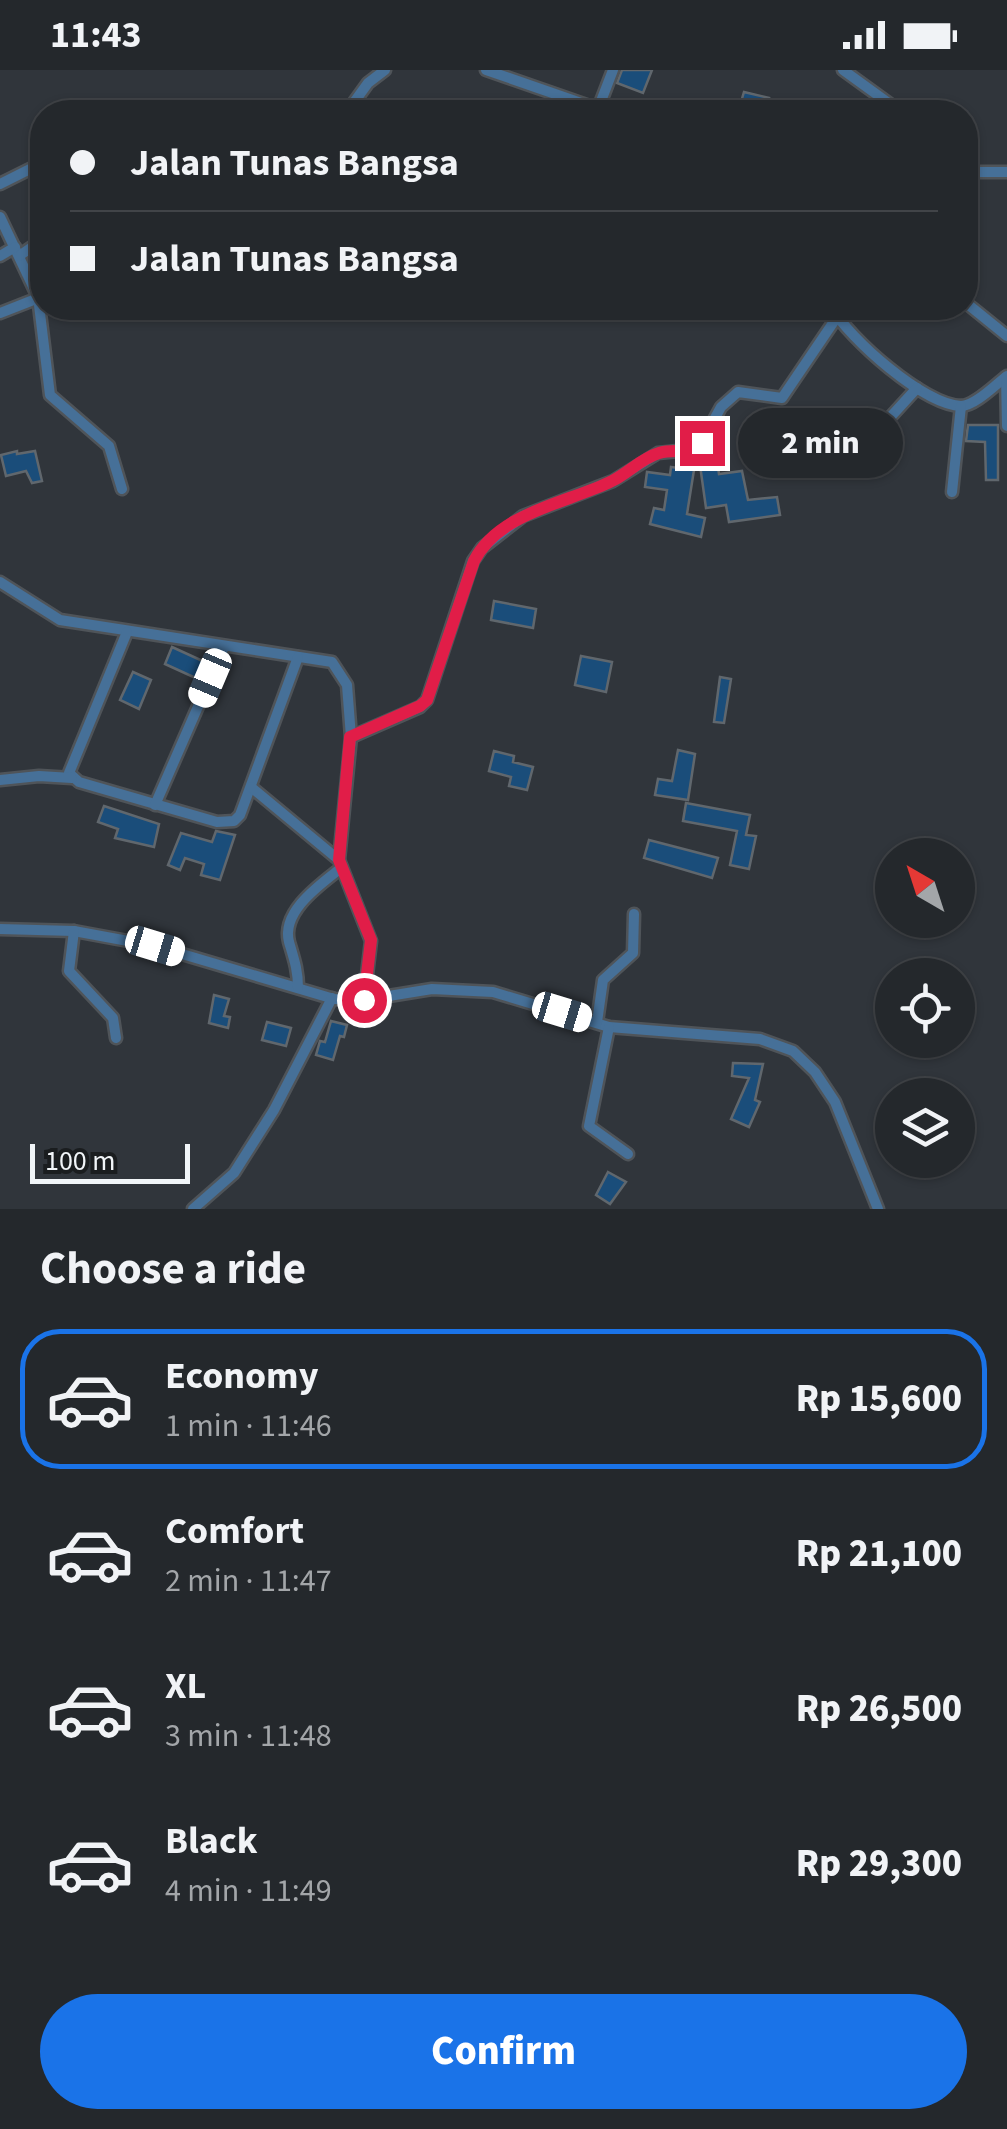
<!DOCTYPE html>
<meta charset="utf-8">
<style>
:root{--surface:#24282c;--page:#2c3034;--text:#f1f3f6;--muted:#a3a6a9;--line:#414448;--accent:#1a73e8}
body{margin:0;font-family:"Source Sans 3",sans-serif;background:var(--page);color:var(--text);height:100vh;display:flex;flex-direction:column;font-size:38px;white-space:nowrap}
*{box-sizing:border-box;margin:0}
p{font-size:32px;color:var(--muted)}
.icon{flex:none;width:55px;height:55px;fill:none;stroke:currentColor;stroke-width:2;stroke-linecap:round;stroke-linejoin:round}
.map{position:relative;height:1139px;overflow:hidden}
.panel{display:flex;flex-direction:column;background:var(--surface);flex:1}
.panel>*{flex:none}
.hud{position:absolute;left:30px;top:30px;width:948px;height:220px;border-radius:40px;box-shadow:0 2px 8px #0004,0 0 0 2px var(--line);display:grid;align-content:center;height:220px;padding:0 40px;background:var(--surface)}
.needle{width:65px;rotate:321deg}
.tools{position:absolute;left:875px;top:768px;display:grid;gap:20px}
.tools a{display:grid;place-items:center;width:100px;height:100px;border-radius:50%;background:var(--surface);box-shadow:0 2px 8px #0004,0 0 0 2px var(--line);font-size:50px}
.scale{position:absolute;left:30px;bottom:25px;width:160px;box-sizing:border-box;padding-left:10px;border:5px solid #f1f5f8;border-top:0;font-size:28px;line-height:35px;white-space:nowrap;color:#f1f5f8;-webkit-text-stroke:8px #1a1d1f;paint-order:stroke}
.end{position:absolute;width:45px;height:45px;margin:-22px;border:12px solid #e11d48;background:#fff;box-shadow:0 0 0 5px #fff}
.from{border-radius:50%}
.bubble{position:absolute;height:70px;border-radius:35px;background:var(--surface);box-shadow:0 2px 8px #0004,0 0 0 2px var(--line);font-size:32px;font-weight:800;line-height:70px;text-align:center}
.car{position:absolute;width:30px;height:60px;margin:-30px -15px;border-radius:12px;box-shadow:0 0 8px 2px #0007;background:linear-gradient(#fff 24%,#345 0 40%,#fff 0 76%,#345 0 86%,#fff 0)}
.hud b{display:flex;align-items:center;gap:35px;height:95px;font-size:38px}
.hud b+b{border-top:2px solid var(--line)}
.hud i{width:25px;height:25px;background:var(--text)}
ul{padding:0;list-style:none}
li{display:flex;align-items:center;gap:30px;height:140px;margin:0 20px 15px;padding:0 20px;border:5px solid transparent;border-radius:40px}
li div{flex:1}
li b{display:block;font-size:38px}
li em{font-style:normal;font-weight:800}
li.current{border-color:var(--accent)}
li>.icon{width:90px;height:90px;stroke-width:1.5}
h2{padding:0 40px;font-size:45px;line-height:120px}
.button{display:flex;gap:20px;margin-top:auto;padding:20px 40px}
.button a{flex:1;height:115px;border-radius:60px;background:var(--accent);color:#fff;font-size:40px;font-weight:800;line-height:115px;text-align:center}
.status{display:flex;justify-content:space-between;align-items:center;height:70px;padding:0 50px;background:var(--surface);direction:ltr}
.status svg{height:28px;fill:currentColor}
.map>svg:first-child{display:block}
.building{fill:#1a4d7a;stroke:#60676d;stroke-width:2.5}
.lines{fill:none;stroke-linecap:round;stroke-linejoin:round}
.minor-casing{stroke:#4f5459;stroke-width:15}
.minor{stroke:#467098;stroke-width:10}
.route{stroke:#e11d48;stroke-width:12}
</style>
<div class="status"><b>11:43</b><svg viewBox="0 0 49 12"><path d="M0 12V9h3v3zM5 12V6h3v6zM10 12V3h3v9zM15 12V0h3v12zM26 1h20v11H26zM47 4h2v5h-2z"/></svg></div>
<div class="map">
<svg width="1007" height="1139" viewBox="0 0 1007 1139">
<rect width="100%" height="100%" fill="#30353b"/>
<g class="building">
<polygon points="622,0 652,0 643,23 617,13"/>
<polygon points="744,22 769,28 767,35 783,42 738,42"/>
<polygon points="968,355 998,355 998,410 986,410 985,372 966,371"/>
<polygon points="17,381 17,384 35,381 42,411 32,413 26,401 6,406 1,385"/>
<polygon points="716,384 719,404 742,401 748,430 777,427 780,445 729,452 726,435 706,438 699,388"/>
<polygon points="671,397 694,400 687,444 705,448 701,467 650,454 654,438 664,440 667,420 645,417 647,402 670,405"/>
<polygon points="494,531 536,539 533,558 491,550"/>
<polygon points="172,577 207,593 200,610 165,594"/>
<polygon points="581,586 612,592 606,622 575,615"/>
<polygon points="133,602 151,610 139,639 120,630"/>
<polygon points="720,607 731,609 724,653 714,652"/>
<polygon points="678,680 695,684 688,730 655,725 658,709 672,711"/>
<polygon points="494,681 514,686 513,692 533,697 527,720 509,716 511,707 489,701"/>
<polygon points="686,733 750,745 746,765 756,766 749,799 730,795 737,761 683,751"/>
<polygon points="104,736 159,754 154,777 115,768 118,759 98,752"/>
<polygon points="216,761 235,765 220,810 201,805 204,794 185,788 180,800 168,795 181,763 212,772"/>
<polygon points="649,770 718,788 712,808 644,788"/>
<polygon points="214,925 229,929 224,946 230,947 228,958 209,953"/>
<polygon points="331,951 347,955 344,967 340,966 333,990 316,985 320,971 325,972"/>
<polygon points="267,952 291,958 286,976 262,970"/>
<polygon points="733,993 763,994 755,1030 760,1032 749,1057 731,1049 749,1008 732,1006"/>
<polygon points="608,1102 626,1112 610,1134 596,1125"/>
</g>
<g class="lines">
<defs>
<g id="minor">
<polyline points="486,0 607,42"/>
<polyline points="843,0 901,42"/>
<polyline points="598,39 613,0"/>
<polyline points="347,42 368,13 385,0"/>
<polyline points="965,102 1007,102"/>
<polyline points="0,114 42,93"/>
<polyline points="0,147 38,227 50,325 109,376 122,419"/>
<polyline points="0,186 15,177"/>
<polyline points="19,186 42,170"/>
<polyline points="965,232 1007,266"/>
<path d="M832,238C849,268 924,335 961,336C975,336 996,314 1007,306"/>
<polyline points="0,243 41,227"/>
<polyline points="1006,307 1007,356"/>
<polyline points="874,365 917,318"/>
<polyline points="952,422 961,336"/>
<polyline points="0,512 60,550 332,592 347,615 351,667"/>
<polyline points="127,562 69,703 79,712 217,752 234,751 240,745 298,587"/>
<polyline points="0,710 39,706 72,708"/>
<polyline points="251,717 339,790"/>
<polyline points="155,735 224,577"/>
<polyline points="0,859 74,861 155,876 334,929 364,930 432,919 493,922 609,957 760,969 793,981 815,1002 835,1032 878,1139"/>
<polyline points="74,861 69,901 113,948 116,968"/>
<path d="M298,918C298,900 294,889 289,872C281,841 321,814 341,798"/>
<polyline points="364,930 371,871 339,790 351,667 420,637 427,630 473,491 482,478 523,446 613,411 658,383 698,379 721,337 738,322 782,328 837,247"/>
<polyline points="597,952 603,910 633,883 634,844"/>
<polyline points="609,957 589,1056 628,1084"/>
<polyline points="193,1139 234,1103 274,1040 332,928"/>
</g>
</defs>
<use href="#minor" class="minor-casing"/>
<use href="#minor" class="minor"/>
</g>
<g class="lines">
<path class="route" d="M364,930L371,870L339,790L350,667L420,636L427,630L474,491C499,442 568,433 612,411C628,403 642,388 659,383C674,378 692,386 702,373"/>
</g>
</svg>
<div class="tools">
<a><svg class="needle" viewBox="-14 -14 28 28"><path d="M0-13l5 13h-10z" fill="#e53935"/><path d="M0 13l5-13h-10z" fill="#a3a6a9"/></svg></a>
<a><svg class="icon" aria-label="locate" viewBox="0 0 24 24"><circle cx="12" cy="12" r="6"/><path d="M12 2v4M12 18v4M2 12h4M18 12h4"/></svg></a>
<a><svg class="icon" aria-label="layers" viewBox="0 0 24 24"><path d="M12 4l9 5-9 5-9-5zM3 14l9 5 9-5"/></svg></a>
</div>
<div class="scale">100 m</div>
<i class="end from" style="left:364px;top:930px"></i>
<i class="end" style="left:702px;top:373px"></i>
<div class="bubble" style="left:738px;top:338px;width:165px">2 min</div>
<i class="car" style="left:210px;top:608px;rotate:203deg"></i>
<i class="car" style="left:155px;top:876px;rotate:107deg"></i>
<i class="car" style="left:562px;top:942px;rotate:107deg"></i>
<div class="hud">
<b><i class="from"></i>Jalan Tunas Bangsa</b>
<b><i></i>Jalan Tunas Bangsa</b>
</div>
</div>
<section class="panel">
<h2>Choose a ride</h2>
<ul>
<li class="current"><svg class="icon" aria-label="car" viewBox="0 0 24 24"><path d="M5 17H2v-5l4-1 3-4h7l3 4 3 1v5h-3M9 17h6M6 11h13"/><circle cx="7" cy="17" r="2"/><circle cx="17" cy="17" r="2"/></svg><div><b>Economy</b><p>1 min · 11:46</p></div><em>Rp 15,600</em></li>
<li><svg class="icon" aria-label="car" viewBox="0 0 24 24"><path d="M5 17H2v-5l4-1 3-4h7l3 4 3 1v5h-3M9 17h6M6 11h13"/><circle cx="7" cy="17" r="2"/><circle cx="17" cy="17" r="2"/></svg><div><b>Comfort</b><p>2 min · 11:47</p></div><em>Rp 21,100</em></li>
<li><svg class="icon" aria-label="car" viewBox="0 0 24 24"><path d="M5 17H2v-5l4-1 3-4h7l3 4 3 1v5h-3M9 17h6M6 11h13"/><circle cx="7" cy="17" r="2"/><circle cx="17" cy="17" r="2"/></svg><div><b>XL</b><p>3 min · 11:48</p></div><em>Rp 26,500</em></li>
<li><svg class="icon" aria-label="car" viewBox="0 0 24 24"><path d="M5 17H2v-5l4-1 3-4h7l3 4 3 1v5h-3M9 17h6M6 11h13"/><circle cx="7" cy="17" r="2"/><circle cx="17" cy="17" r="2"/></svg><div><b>Black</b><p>4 min · 11:49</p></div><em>Rp 29,300</em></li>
</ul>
<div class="button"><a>Confirm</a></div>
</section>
